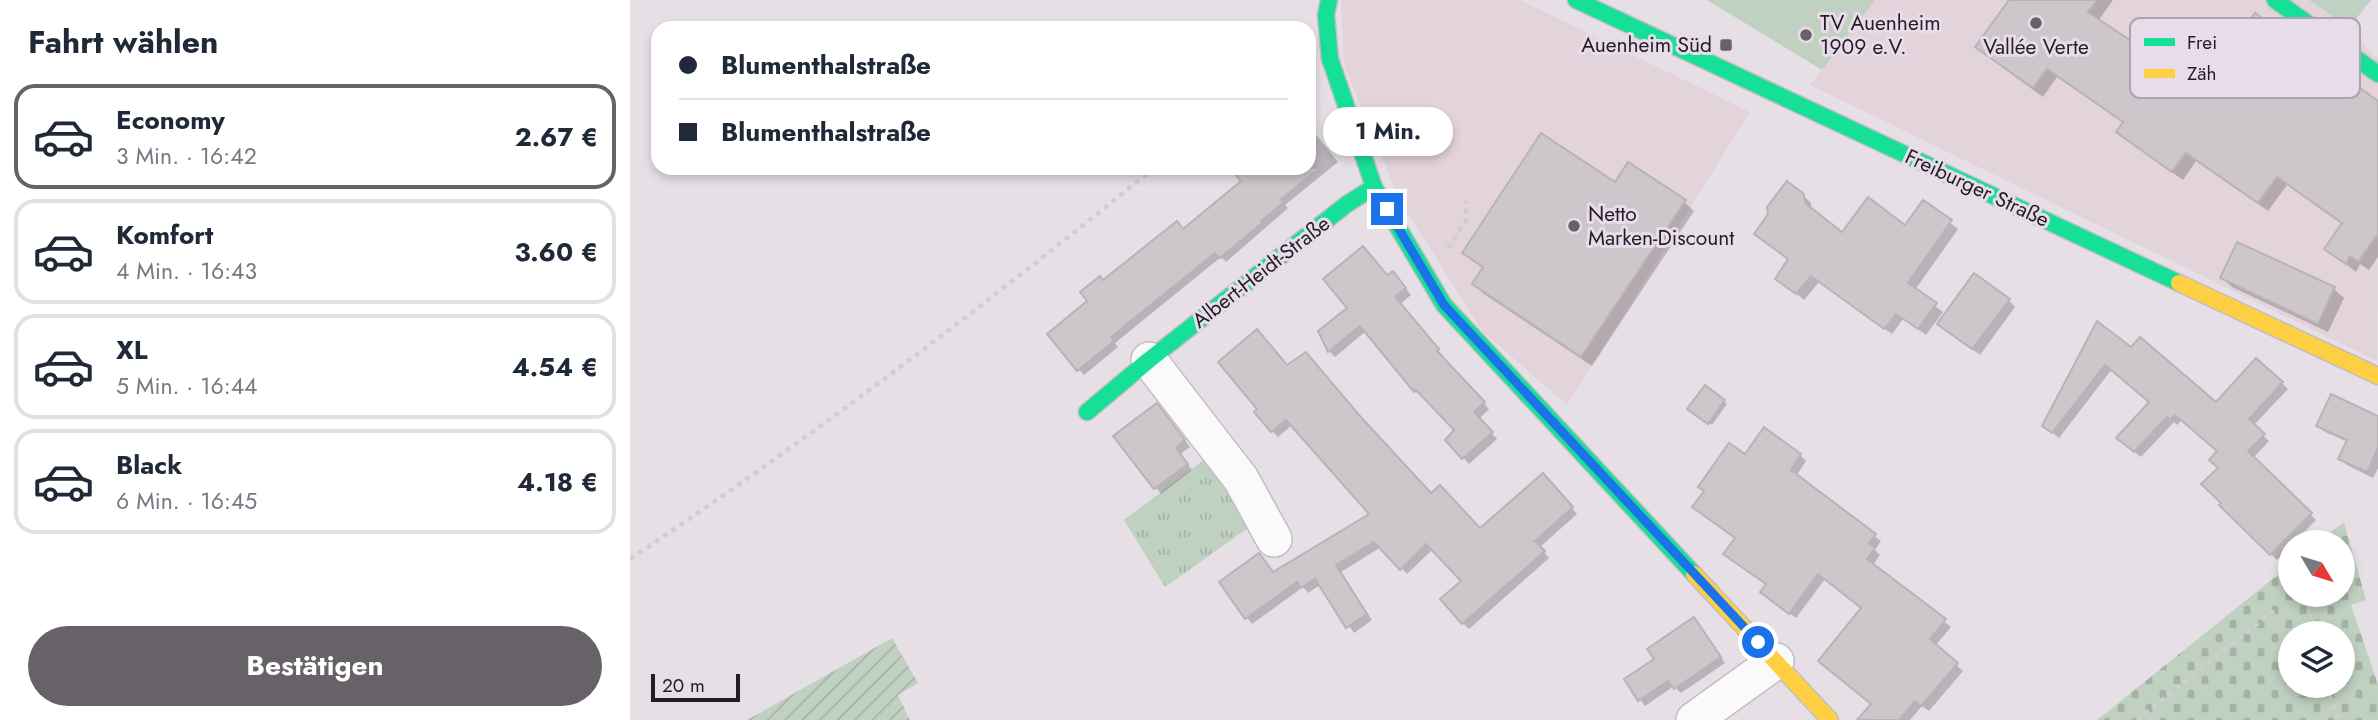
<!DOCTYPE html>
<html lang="de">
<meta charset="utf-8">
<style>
:root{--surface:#fff;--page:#f2f2f3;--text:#1f2937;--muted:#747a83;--line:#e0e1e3;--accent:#676267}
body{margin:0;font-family:Jost,sans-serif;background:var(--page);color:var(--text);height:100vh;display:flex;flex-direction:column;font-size:26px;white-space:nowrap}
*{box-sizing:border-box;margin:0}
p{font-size:23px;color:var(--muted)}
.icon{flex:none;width:38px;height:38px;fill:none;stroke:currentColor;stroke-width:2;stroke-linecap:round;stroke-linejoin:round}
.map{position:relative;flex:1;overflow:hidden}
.sheet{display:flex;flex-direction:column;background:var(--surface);width:630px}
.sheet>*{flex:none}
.hud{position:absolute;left:21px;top:21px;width:665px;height:154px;border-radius:21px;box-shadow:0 4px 10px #0003;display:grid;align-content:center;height:154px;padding:0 28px;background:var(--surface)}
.needle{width:46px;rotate:128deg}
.controls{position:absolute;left:1648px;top:530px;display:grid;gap:14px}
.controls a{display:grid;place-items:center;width:77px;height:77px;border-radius:50%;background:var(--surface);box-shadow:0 4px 10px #0003;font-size:35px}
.scale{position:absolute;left:21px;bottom:18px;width:89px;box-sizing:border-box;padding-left:7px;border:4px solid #221e23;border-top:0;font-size:19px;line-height:24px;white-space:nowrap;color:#221e23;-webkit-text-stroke:5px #e8dcea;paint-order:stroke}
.end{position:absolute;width:32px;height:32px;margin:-16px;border:9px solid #1a73e8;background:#fff;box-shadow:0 0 0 4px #fff}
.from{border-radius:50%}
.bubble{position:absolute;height:49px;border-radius:24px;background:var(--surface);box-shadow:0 4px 10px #0003;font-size:23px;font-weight:700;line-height:49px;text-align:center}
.hud b{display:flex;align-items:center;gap:24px;height:66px;font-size:26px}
.hud b+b{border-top:2px solid var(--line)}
.hud i{width:18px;height:18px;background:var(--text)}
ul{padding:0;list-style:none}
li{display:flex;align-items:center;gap:21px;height:105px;margin:0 14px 10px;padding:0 14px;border:4px solid var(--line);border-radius:21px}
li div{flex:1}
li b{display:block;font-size:26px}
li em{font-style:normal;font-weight:700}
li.active{border-color:var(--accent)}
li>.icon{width:63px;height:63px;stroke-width:1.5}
h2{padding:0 28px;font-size:32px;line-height:84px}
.primary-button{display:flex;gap:14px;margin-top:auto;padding:14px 28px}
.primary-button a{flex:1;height:80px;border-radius:42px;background:var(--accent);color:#fff;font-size:28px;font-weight:700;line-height:80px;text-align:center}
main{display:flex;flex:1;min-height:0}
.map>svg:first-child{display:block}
.commercial{fill:#e3d3db}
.grass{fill:url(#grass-tufts)}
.cemetery{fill:url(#cemetery-stones);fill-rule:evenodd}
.park{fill:#c0d1c1}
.garden{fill:url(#garden-furrows)}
.shadow{fill:#0003}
.building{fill:#cdc6ca;stroke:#b9b3b7;stroke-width:2}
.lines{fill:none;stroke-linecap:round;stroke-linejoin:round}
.street-casing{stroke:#c2bdc3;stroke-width:38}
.fast-casing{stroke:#c2bdc3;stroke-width:19}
.slow-casing{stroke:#c2bdc3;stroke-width:19}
.path{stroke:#d0ced1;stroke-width:4.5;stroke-dasharray:5 5;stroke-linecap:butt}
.street{stroke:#fbfafb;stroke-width:35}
.fast{stroke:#16e098;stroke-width:16}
.slow{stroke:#ffcf43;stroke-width:16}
.route{stroke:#1a73e8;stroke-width:9}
.poi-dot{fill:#676267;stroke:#e8dcea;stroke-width:2.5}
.labels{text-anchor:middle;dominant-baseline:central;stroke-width:6;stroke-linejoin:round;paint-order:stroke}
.poi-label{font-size:21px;fill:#221e23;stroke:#e8dcea;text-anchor:start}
.street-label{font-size:21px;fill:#221e23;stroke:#e8dcea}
.key{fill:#e8dcea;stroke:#ada3ae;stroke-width:2}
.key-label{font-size:19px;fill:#221e23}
</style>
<main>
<section class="sheet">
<h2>Fahrt wählen</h2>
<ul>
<li class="active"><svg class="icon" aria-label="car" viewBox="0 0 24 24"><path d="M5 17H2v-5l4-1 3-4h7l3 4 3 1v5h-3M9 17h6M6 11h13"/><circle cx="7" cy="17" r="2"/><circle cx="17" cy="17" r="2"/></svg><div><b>Economy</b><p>3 Min. · 16:42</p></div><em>2.67 €</em></li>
<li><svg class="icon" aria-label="car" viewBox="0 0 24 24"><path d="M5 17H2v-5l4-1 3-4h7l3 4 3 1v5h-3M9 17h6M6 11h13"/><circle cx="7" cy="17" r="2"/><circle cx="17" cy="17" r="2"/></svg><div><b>Komfort</b><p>4 Min. · 16:43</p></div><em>3.60 €</em></li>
<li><svg class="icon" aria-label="car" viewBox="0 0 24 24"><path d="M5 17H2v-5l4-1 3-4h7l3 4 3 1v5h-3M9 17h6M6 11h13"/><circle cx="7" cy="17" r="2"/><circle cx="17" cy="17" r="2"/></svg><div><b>XL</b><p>5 Min. · 16:44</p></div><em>4.54 €</em></li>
<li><svg class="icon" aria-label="car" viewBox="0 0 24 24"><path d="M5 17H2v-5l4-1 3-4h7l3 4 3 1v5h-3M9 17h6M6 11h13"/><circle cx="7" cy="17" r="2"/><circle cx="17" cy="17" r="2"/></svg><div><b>Black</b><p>6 Min. · 16:45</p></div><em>4.18 €</em></li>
</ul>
<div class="primary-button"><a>Bestätigen</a></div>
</section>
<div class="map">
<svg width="1748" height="720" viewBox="0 0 1748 720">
<defs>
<pattern id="grass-tufts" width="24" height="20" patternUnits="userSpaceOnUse" patternTransform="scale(1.75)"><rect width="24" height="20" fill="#c0d1c1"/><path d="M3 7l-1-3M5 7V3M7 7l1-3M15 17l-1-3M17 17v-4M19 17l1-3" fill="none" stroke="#a5b3a6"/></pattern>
<pattern id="cemetery-stones" width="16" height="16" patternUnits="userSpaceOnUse" patternTransform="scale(1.75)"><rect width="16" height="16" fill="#c0d1c1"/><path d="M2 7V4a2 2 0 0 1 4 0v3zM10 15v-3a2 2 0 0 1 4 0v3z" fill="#a5b3a6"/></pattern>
<pattern id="garden-furrows" width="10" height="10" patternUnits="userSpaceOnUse" patternTransform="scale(1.75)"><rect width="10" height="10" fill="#c0d1c1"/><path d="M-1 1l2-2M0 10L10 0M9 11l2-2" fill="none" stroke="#a5b3a6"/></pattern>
</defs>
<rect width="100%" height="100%" fill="#e6e0e6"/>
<g class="commercial">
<polygon points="711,0 890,0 1120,112 937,405 852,331 768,197 714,65"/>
<polygon points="1245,0 1679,0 1719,28 1748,59 1747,361 1180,85"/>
</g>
<polygon class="grass" points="587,450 629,520 535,587 494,520"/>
<path class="cemetery" d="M1714,522L1736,600L1721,605L1748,684V720H1467L1661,564V595H1713V542H1688ZM1661,634H1713V686H1661Z"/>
<g class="park">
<polygon points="1077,0 1245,0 1192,70"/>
<polygon points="1679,0 1741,0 1719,28"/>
</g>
<polygon class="garden" points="262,638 288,683 268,695 280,720 117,720"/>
<g class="shadow">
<polygon points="1381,0 1483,0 1468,21 1535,65 1599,54 1748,103 1748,257 1739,270 1730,264 1726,272 1697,249 1713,225 1657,185 1638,211 1566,161 1553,180 1498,141 1488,132 1494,123 1427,77 1413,97 1357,56 1347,47"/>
<polygon points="679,126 708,162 655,205 658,208 596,262 591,257 485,343 488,347 454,375 449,370 473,282 554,231 613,181 602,168 679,168"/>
<polygon points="985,185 1054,202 1064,211 962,366 854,294 844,284 854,269 834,252"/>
<polygon points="1173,195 1181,203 1181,210 1212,234 1275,227 1293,202 1328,229 1285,290 1313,312 1296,335 1273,319 1262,334 1189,282 1174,300 1147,278 1160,260 1133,241"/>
<polygon points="1608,244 1704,289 1714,298 1698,332 1602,287 1592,278"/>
<polygon points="758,277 768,279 781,295 770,304 813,356 811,357 859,409 849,419 867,439 839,464 817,440 827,431 793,395 791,396 785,391 736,331 705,357 699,351"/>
<polygon points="1378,300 1385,307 1350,355 1316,330"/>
<polygon points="1467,324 1501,350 1586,404 1627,360 1658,389 1623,426 1639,441 1623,458 1686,520 1664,542 1661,542 1661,546 1647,560 1591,505 1589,451 1552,420 1547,425 1544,422 1511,457 1494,444 1521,403 1482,369 1429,438 1415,426"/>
<polygon points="658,367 734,423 801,495 850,530 918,481 947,514 910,547 919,558 839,629 833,623 833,581 803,549 777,574 751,547 711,572 742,620 724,633 690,585 678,593 673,587 622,624 591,583 644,574 741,514 663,424 648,437 642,431"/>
<polygon points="1094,401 1097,404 1082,425 1062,411"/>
<polygon points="532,411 560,447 550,454 562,470 531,494 486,436"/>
<polygon points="1748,417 1748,468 1743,478 1717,465 1710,459 1718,442 1695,432 1688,425"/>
<polygon points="1170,455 1176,461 1166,476 1251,541 1245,550 1250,555 1243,565 1321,627 1305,646 1333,671 1299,711 1292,706 1280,720 1244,720 1232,608 1195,579 1166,618 1138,598 1137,585 1095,554 1106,539 1064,507 1115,456"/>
<polygon points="1069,625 1095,663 1051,693 1044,686 1015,706 996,680"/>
</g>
<g class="building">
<polygon points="1379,0 1467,0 1458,12 1534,63 1560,26 1598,52 1625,13 1748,101 1748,234 1728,262 1720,256 1716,264 1694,249 1712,223 1647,177 1628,203 1556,153 1542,172 1486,132 1493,122 1417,69 1403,88 1345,47"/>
<polygon points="911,133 985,182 998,162 1056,200 951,357 842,284 853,267 832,253"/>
<polygon points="600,168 690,168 651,199 654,202 631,221 632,223 590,258 585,253 481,337 484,341 447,371 417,334 457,301 450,292 470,276 473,280 547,221 553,229 611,181"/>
<polygon points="1157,181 1174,194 1175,203 1212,232 1238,197 1275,225 1293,200 1322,220 1278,283 1307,303 1288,329 1266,314 1254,329 1181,276 1166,294 1145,279 1158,259 1124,234 1138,214 1137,207"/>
<polygon points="1607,242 1705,287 1688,324 1590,278"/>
<polygon points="733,246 757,275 763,271 776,288 765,297 809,349 807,351 855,402 844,412 863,432 832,459 815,440 824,430 786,390 784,392 730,326 698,352 688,331 717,308 693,279"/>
<polygon points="1344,273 1380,299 1342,349 1307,324"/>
<polygon points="1467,321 1501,347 1510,337 1586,402 1626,358 1653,382 1619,419 1635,434 1618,451 1682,513 1640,555 1589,505 1591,503 1571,484 1588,468 1579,460 1587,451 1545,415 1540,420 1537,417 1504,452 1486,438 1519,402 1475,365 1422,433 1412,426"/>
<polygon points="627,329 657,365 676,352 729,415 801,493 810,485 850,528 913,473 943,507 905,541 915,551 832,624 810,599 831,581 796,544 770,570 744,542 706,565 737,614 716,628 685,579 671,588 667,582 615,619 589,582 629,553 643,572 739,514 656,420 641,432 624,412 627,409 588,362"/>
<polygon points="1075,385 1095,400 1078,424 1057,409"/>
<polygon points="1701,394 1748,416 1748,448 1737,472 1708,459 1717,440 1686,426"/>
<polygon points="527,403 555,440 546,448 558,464 524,489 483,436"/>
<polygon points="1134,427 1171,454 1161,470 1246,534 1239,543 1245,548 1237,559 1316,619 1300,639 1328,663 1291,706 1285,701 1269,720 1227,720 1241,704 1188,661 1231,608 1188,574 1159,614 1130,592 1136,584 1093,554 1105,538 1062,507 1074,491 1068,487 1099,443 1115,454"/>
<polygon points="1064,617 1091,657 1044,689 1038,681 1008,701 994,679 1024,659 1017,649"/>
</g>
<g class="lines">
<defs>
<g id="street">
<polyline points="519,360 611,479 644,539"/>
<polyline points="1064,720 1146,661"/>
</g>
<g id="fast">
<polyline points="699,0 696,15 700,59 744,187 814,305 1064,574"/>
<polyline points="946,0 1549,283"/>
<polyline points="1645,0 1748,74"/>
<polyline points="457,412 519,360 717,204 744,187"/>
</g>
<g id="slow">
<polyline points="1549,283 1748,376"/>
<polyline points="1064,574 1200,720"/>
</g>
</defs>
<use href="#street" class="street-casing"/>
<use href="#fast" class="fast-casing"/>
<use href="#slow" class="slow-casing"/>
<g class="path">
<polyline points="818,248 836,221 836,201"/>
<path d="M0,559C183,437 354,306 524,168"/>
<polyline points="1696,686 1709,720"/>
<polyline points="1507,720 1646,609"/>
</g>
<use href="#street" class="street"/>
<use href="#fast" class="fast"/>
<use href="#slow" class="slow"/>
</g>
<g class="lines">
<polyline class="route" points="757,209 814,305 1128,642"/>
</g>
<g class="poi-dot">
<circle cx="1406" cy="23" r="7"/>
<circle cx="1176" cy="35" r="7"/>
<rect x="1089" y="38" width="14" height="14" rx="3.5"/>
<circle cx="944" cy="226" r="7"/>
</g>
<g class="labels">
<g class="poi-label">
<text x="1190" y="23">TV Auenheim<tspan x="1190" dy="24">1909 e.V.</tspan></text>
<text x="1082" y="45" text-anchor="end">Auenheim Süd</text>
<text x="1406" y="47" text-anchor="middle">Vallée Verte</text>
<text x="958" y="214">Netto<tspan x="958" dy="24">Marken-Discount</tspan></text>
</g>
<g class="street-label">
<text transform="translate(1347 188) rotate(25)">Freiburger Straße</text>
<text transform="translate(631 272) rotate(-38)">Albert-Heidt-Straße</text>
</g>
</g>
<rect x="1500" y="18" width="230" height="80" rx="10" class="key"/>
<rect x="1514" y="38" width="31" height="8" fill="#16e098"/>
<rect x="1514" y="69" width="31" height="9" fill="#ffcf43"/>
<g class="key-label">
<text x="1557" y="49">Frei</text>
<text x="1557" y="80">Zäh</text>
</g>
</svg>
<div class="controls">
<a><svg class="needle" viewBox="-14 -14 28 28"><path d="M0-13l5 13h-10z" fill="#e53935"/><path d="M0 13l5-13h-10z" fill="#747a83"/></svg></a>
<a><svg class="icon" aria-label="layers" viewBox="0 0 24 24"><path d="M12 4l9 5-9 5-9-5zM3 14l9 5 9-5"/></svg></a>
</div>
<div class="scale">20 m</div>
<i class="end from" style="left:1128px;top:642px"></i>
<i class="end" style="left:757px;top:209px"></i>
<div class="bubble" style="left:693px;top:107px;width:130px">1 Min.</div>
<div class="hud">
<b><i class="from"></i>Blumenthalstraße</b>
<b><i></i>Blumenthalstraße</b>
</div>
</div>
</main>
